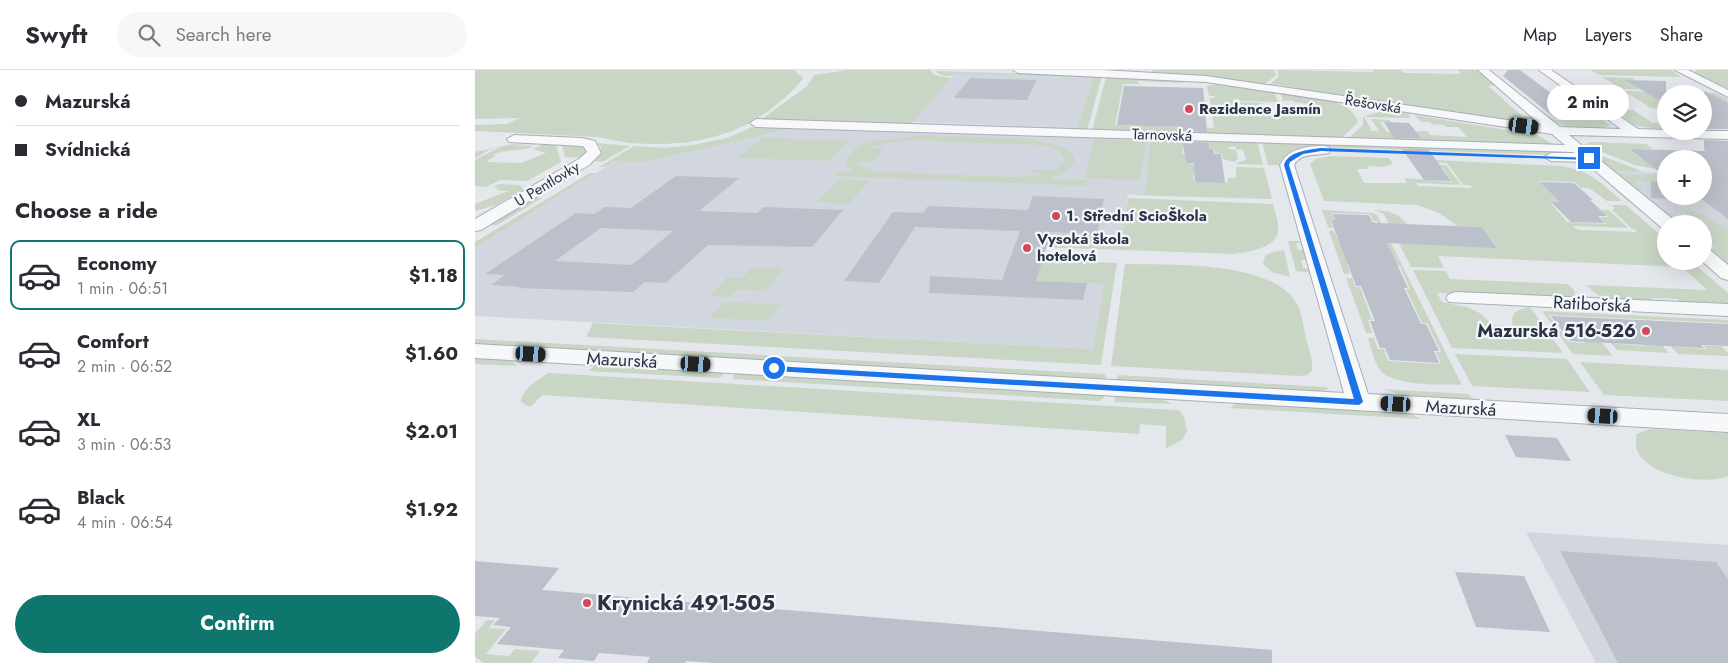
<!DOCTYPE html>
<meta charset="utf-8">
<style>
:root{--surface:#fff;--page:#f7f7f7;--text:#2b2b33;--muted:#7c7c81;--line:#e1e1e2;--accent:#0f766e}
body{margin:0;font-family:Jost,sans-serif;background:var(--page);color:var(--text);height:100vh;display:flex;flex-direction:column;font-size:19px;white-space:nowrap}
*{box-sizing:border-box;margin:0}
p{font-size:16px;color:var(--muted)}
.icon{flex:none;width:28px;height:28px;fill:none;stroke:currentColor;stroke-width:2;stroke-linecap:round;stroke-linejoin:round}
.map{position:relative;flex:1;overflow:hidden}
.panel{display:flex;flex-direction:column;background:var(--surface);width:475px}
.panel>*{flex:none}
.hud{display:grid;align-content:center;height:110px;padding:0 15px;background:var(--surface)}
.tools{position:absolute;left:1182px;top:15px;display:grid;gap:10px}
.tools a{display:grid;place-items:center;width:55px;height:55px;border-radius:50%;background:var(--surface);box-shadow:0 5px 20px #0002;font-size:25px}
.end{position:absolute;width:22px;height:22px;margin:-11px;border:6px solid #1a73e8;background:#fff;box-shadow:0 0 0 2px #fff}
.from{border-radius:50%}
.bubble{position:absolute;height:35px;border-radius:18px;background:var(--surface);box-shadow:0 5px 20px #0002;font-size:16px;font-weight:700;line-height:35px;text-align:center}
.car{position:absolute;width:15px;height:30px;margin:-15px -8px;border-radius:6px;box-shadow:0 0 4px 1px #0007;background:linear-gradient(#222 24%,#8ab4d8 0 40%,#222 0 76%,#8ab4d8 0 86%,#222 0)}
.hud b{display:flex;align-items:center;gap:18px;height:48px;font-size:19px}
.hud b+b{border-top:1px solid var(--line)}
.hud i{width:12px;height:12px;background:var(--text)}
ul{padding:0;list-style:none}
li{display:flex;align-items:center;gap:15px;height:70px;margin:0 10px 8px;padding:0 5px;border:2px solid transparent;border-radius:10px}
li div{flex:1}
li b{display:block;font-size:19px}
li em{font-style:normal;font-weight:700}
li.active{border-color:var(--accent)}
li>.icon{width:45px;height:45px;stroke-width:1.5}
h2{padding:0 15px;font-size:22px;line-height:60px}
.button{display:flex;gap:10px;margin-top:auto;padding:10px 15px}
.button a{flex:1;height:58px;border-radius:30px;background:var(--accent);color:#fff;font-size:20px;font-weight:700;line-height:58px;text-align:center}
header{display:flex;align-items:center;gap:30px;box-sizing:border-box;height:70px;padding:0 25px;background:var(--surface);border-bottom:1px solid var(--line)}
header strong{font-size:24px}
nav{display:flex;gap:28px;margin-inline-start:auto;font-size:18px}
.search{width:350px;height:45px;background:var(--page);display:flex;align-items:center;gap:12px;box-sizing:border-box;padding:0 18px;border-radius:28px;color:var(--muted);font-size:19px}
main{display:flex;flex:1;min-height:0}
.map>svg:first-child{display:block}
.built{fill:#d2d6de}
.green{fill:#c9d6c5;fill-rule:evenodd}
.building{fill:#bbc0ca;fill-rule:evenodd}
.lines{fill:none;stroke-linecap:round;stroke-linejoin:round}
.street-casing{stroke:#a9aeb7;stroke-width:2}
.street{fill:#f7f8fa;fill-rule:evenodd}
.route{fill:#1a73e8}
.poi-dot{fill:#d1495b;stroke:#f4f6f9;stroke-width:2}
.labels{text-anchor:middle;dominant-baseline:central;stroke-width:4.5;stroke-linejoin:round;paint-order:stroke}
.far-street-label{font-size:15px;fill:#2b3445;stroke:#f4f6f9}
.far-poi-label{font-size:15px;font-weight:bold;fill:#2b3445;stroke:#f4f6f9;text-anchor:start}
.street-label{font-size:18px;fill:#2b3445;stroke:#f4f6f9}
.poi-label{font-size:18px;font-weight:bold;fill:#2b3445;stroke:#f4f6f9;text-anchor:end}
.near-poi-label{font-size:21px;font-weight:bold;fill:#2b3445;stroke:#f4f6f9;text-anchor:start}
</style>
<header>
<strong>Swyft</strong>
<div class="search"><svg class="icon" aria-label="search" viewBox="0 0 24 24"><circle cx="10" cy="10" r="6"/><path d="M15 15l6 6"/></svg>Search here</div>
<nav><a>Map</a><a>Layers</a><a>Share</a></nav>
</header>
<main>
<section class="panel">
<div class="hud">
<b><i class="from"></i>Mazurská</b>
<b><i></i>Svídnická</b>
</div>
<h2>Choose a ride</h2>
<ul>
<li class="active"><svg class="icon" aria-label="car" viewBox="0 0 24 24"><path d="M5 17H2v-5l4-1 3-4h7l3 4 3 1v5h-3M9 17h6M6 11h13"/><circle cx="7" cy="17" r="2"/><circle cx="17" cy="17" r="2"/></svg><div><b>Economy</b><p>1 min · 06:51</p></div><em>$1.18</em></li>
<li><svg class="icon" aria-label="car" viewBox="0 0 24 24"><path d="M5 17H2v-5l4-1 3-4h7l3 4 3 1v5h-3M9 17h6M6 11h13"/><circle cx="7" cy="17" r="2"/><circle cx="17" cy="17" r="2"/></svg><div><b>Comfort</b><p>2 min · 06:52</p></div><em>$1.60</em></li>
<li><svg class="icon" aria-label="car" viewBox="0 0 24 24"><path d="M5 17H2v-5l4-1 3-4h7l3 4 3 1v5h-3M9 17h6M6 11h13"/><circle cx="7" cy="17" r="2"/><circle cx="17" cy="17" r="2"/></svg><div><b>XL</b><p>3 min · 06:53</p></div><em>$2.01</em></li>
<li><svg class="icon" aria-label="car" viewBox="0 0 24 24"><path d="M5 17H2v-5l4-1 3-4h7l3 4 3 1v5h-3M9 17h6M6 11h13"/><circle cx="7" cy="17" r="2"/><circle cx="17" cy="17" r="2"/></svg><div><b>Black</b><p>4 min · 06:54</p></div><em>$1.92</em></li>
</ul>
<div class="button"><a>Confirm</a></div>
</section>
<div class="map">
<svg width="1253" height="593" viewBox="0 0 1253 593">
<rect width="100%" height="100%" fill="#e4e7ec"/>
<g class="built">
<polygon points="480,3 618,8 602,58 436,52"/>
<polygon points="324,57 675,68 670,125 653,124 647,166 571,162 556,211 629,214 618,279 0,246 0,178 136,94 133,93 136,91 166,93"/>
<polygon points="1123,101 1191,103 1191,126 1229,126 1229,104 1253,105 1253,211 1229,191 1229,154 1191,154 1191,159 1169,144 1141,121 1139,114"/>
<polygon points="1051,462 1253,475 1253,593 1121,593"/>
</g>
<g class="green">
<path d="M0,0H319L328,8C319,21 308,29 296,39C253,72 200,78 148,72C139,71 130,68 122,67C81,65 41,63 0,61V55L31,54L45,48L0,49Z"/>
<path d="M372,0H455L459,5L476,8L437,53L602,58L618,8L480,3L477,6C472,6 464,6 461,1L627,6L612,61L287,49L332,16L339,5Z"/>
<polygon points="678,0 799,0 801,5 789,15 677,3"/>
<polygon points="802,0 899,2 898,0 926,0 929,3 986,4 983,0 1004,0 1022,15 1013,16 1047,46 1058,46 1063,51 1059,55 987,46 988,43 919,33 917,35 798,14 793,16 804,6"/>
<polygon points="1115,0 1196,0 1206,7 1125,5"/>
<polygon points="1223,0 1253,0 1253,19 1218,2"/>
<path d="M631,7L716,11L706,13L663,11V14H648L640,55L739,58L735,28H740L739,26H734L732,16L742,14L800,23L803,32L765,31L764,29H758L761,42H768L765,32L793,33L783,34L784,36H773L775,44L808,45L807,41L846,43L842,35L819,32L818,30L808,31L806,24C828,27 877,27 883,52L866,69L617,61Z"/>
<polygon points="1127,7 1157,8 1160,10 1151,10 1178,20 1147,19"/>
<polygon points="1152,21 1240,23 1253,29 1253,41 1229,40 1229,24 1191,24 1191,39 1176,38 1150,22"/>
<polygon points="909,40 933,44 936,48 889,47 897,61 904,61 896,49 915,50 916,52 905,52 912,62 952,61 955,65 992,67 983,57 971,57 969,55 957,54 955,52 946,52 939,45 1062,65 1082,76 872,70 888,55 888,47"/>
<polygon points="1137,40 1158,40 1178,53 1191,53 1191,60 1161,56"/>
<path d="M1071,44L1081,50H1112L1107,45L1122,46L1135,55C1126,61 1094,58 1084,54C1079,52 1075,47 1071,44Z"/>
<polygon points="282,55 782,71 788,95 761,94 761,93 771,90 768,80 761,79 760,76 753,77 754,79 761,80 763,89 759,92 748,89 747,84 740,83 739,79 708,78 707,83 710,84 710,93 723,94 721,105 718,105 719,112 753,113 753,108 761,108 761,97 789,98 797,129 653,125 670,124 675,69 324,57 166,93 137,91 134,93 137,93 131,97 124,97 159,76 190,78 218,75 252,68"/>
<path d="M444,65L562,69L561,71C571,72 610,79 597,95C591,103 581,105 573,109L615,110L613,116L359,106L364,101H378L372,96V88C389,63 422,73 444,65ZM431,70L566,75C576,77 588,80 589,91C581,104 571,101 559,99L555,102L567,105L541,107L406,102L391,99L383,93V91H399L409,79L394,78L411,73Z"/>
<polygon points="288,68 374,71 354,91 262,88"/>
<polygon points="620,69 671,71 665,110 609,108"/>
<polygon points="787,71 1095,81 1081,85 851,77 814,85 809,89 806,95 793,95"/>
<polygon points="1116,72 1171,74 1178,79 1153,79 1168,90 1191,91 1191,101 1160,95 1109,75"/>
<polygon points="122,73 155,76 127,92 116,91 126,82 126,77"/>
<path d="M38,74H61L36,75L58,76C45,83 30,78 17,85H22L11,92L46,93L71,83L58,79L67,75H81L86,92L52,111L25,110L11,117L0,116V90L25,77L14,80L0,89V82Z"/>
<polygon points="87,75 106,76 111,79 112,83 108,88 90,87"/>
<polygon points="1111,81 1119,83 1169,102 1137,101"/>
<path d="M855,86L914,88L918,94L907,97L893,96L894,99H882L889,113H932L929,108L977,112L968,98L954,97L952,94L937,93L971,95L986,115L941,113L943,116L998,118L995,115H988L972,93L936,91L940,89L1083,96C1116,100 1123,111 1147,131H1132L1114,118H1106L1100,112L1064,111L1089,132H1075L1092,152L1132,154L1125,147H1134L1126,140H1134L1153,158L1100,156L1098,157L1104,160L1161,162V160L1156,158L1137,140L1140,138L1136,135H1151L1191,170V191H1216L1253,223V236L1208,234L1202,229L1176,228L1179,233C1157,232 1127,236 1112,215L1232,220L1207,197L963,186L969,198L936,197L909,144L899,140C913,141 923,142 932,154L1022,177L1007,157L983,156L964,143L942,135L849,131L835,94L841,89Z"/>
<polygon points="115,103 121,103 0,178 0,172"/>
<polygon points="1140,104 1191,106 1191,113 1159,111 1167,119 1163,120 1174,128 1166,125"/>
<polygon points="364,109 394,111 374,134 341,132"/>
<polygon points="24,114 45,115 48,120 21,135 0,141 0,134 33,121 21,120 24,118 18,117"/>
<polygon points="54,127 67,128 22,155 8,155"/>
<path d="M653,128L798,134C800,142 803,150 803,158C805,178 773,182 759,184L566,177L571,162L647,166Z"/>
<path d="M1184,139H1188L1194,144L1214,145L1207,139C1225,142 1239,149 1253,160V197L1231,179H1244L1229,166V154H1213L1202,145H1189Z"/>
<path d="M847,140L898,143L902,145L987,315C966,314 919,317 905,300C899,292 896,277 893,268H899L903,279H909L913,291L966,294L961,282H966L952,253H947L931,219H935L925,196H920L907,170L911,169L902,151H898L895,144L857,143L859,149L855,150L858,158L853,157Z"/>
<polygon points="854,161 859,161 862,168 866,168 876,194 872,194 875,204 869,204"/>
<polygon points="813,171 829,171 829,173 821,173 823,180 831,180 834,190 826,190 828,198 837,199 838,203 821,201"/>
<polygon points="809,180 815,207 797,202 788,194 790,186 795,183"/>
<polygon points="562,190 642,193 626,295 111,267 118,253 618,279 629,214 556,211"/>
<path d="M650,194C694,195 798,190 822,234C827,243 828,255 830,264C832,275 839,290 837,301L832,305L824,306L636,296Z"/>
<polygon points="277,197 309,198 290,221 263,219 256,227 234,226 252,207 267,208"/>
<path d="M938,200L971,201L975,209L1093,214L1099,220L1100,226L1094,229L962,223L967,232L992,237L1003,242L1019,255L1038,256C1034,243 1043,239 1055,237L1088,283L977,278Z"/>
<polygon points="871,208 877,208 880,217 885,217 897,250 893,250 897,263 891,263"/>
<polygon points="250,232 306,235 292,251 234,248"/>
<polygon points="1067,241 1253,250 1253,253 1074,245 1094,272 1110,273 1108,270 1126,271 1138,286 1098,284"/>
<polygon points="0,269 629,304 631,306 630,310 0,274"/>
<polygon points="1134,271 1139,271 1142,274 1170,276 1168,273 1185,273 1194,283 1142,280"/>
<polygon points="1194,274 1199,274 1202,277 1231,279 1229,276 1246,276 1253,283 1253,286 1203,284"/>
<polygon points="980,284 1092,289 1115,322 997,316"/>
<polygon points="0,287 36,290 42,296 0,294"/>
<polygon points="1105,292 1253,300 1253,331 1129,325"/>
<polygon points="121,294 251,302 246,307 242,308 114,301"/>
<polygon points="260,302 629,324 629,328 625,331 258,309"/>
<path d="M73,303L701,340L705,341L709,347L712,361L707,370L691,378V356L665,354L664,364L68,325L55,337L46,332C47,318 63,311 73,303Z"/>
<polygon points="643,305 851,317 854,319 842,322 641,311"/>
<polygon points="907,319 993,324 998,329 937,328"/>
<path d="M639,324C659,325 679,324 697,334L640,332Z"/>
<polygon points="766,332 935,343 945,349 754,338"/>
<path d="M1175,359L1253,363V406C1230,416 1166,406 1161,376C1161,373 1161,368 1162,364Z"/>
<polygon points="12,550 20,550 14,558 31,559 11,584 34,586 40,579 65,581 56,593 9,593 0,587 0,563"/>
</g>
<g class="building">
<polygon points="1033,0 1045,0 1112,50 1081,49 1028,6"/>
<polygon points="495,8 524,9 562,10 552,30 479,28"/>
<polygon points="1150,10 1191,11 1191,34"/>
<polygon points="649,16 728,18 732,62 708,61 708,57 642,55"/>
<polygon points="1229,21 1253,33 1253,59 1229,59"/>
<polygon points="909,52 934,53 946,68 919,68"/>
<polygon points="1229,70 1253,71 1253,149 1228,130 1176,128 1176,112 1191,112 1191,126 1229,126 1229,89 1191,89 1191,107 1154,79 1232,81 1229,80"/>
<polygon points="708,72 733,73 734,79 738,79 739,84 746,84 750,113 720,112 719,93 711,93"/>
<polygon points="927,79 953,79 976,111 949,110"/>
<path d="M201,106L264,108L224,141L282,143L288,137L368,140L337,177L233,175L191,213L170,212L158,222L43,218L45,217L16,215L30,205L10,204L101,143L119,144L130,137L156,138ZM126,158L198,161L157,195L80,191Z"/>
<polygon points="1065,112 1099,113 1118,130 1115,130 1132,146 1123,146 1130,153 1096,152 1076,132 1085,132"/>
<polygon points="558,126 629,129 622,164 576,162 561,211 612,213 608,230 454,223 455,206 527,210 545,161 440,157 453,136 553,140"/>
<polygon points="418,142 449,143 404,213 369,211"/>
<polygon points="858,144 894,145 897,152 902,153 1007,157 1022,178 912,173 933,218 929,218 946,254 951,254 964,281 959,281 964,293 915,290 910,278 905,278 895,251 900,251 886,216 881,216 856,150 860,150"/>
<polygon points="1076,246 1253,254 1253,276 1226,275 1229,278 1095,271"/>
<polygon points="1030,365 1082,368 1096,391 1041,387"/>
<polygon points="1085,481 1241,492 1253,509 1253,593 1143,593"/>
<polygon points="0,491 84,498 67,520 797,580 797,593 239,593 211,591 210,593 172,593 175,587 124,583 119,591 83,588 89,580 22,574 36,557 18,555 25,548 0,546"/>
<polygon points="980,502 1049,506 1075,562 1001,557"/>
</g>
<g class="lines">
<defs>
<g id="street">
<polygon points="538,0 627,0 731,6 1066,55 1003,0 1014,0 1085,57 1146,59 1064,0 1076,0 1163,59 1191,60 1191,61 1253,61 1253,69 1094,65 1199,150 1201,154 1191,154 1191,159 1187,158 1110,92 1076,91 1069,87 1076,83 1100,83 1098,82 281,57 275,53 281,49 1090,75 1077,64 731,12 543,3"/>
<polygon points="1200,0 1213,0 1253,20 1253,27"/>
<polygon points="39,65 107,68 120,71 126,83 114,95 6,160 0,161 0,149 104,89 112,82 109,77 107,76 34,72 32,69"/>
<path d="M849,76L854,77L856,80L854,83C842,86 826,82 819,95L893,324L1253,344V362L0,288V274L869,323L805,95C813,78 832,76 849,76Z"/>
<polygon points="1229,179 1235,180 1253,195 1253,210 1246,208 1227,191 1229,191"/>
<polygon points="981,222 1253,234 1253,246 974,232 971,228 974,224"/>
</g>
</defs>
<use href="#street" class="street-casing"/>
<use href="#street" class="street"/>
</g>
<path class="route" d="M846,78L1117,88L1114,90L846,81L828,84L815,92L814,95L888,332L884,335L299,301L295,298L299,296L879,329L809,95C813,81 834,80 846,78Z"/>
<g class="poi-dot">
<circle cx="714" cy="39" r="5"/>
<circle cx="581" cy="146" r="5"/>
<circle cx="552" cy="178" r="5"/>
<circle cx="1171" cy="261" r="5"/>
<circle cx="112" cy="533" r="5"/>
</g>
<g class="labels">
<g class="far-street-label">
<text transform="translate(898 34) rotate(9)">Řešovská</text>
<text transform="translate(687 65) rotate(2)">Tarnovská</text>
<text transform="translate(72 114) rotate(-31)">U Pentlovky</text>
</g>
<g class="far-poi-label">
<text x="724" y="39">Rezidence Jasmín</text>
<text x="591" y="146">1. Střední ScioŠkola</text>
<text x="562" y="169">Vysoká škola<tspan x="562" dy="17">hotelová</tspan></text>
</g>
<g class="street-label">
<text transform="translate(1117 234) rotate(3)">Ratibořská</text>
<text transform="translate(147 290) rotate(3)">Mazurská</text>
<text transform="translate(986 338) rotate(3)">Mazurská</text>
</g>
<g class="poi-label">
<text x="1161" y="261">Mazurská 516-526</text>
</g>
<g class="near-poi-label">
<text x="122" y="533">Krynická 491-505</text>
</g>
</g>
</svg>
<div class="tools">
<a><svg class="icon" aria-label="layers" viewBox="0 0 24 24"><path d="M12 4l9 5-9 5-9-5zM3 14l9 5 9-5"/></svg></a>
<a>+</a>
<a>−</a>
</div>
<i class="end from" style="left:299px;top:298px"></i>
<i class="end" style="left:1114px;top:88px"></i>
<div class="bubble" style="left:1072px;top:15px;width:82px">2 min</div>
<i class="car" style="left:1049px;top:56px;rotate:98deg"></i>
<i class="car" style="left:56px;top:284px;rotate:93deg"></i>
<i class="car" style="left:221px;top:294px;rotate:93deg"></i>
<i class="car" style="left:921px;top:334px;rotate:273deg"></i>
<i class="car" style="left:1128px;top:346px;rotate:273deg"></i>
</div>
</main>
